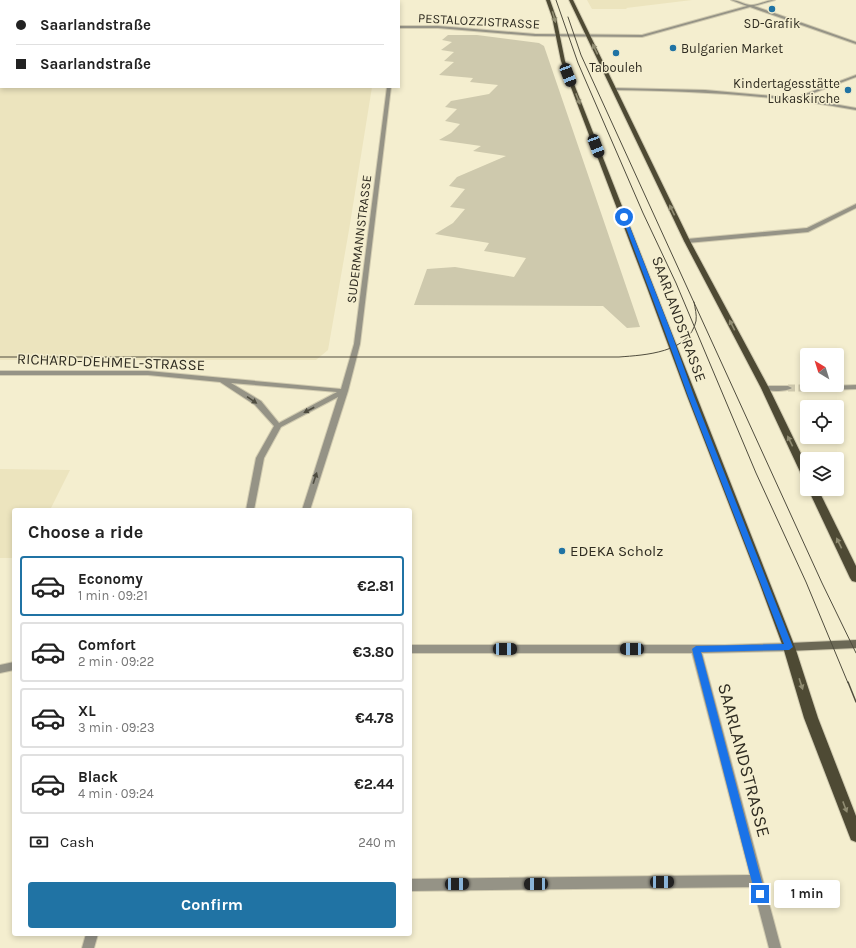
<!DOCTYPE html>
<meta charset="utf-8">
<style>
:root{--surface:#fff;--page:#f6f6f6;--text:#222;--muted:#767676;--line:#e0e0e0;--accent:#2073a4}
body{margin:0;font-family:Karla,sans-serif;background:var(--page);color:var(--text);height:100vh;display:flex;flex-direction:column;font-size:15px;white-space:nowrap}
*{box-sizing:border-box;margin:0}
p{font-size:13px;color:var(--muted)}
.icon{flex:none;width:22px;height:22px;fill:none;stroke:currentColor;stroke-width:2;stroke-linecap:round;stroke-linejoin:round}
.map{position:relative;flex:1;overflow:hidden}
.panel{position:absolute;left:12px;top:508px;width:400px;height:428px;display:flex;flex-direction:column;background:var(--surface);border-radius:4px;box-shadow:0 2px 6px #0003}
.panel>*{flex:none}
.banner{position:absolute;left:0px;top:0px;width:400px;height:88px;box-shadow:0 2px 6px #0003;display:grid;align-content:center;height:88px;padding:0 16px;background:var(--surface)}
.needle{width:26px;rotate:322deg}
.controls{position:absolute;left:800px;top:348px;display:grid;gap:8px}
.controls a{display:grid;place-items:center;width:44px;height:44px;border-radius:4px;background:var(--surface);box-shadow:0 2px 6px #0003;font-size:20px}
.end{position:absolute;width:18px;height:18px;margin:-9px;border:5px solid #1a73e8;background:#fff;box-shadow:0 0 0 2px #fff}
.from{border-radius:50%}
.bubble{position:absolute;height:28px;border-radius:4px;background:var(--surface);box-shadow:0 2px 6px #0003;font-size:13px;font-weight:700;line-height:28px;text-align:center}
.car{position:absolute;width:12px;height:24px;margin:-12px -6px;border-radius:5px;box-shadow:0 0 3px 1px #0007;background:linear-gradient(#222 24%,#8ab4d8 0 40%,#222 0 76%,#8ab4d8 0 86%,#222 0)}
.banner b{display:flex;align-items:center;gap:14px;height:38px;font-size:15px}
.banner b+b{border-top:1px solid var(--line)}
.banner i{width:10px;height:10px;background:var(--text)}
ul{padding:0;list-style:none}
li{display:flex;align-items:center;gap:12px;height:60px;margin:0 8px 6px;padding:0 8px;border:2px solid var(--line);border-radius:4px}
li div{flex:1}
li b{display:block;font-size:15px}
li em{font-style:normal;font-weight:700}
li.active{border-color:var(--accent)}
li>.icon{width:36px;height:36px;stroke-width:1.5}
h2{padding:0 16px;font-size:18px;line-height:48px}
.pay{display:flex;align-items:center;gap:10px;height:44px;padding:0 16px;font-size:15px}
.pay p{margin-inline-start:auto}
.button{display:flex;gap:8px;margin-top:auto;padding:8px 16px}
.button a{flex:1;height:46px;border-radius:4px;background:var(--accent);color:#fff;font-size:16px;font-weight:700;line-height:46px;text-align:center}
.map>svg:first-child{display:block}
.built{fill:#ece4be}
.green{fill:#cec9ad}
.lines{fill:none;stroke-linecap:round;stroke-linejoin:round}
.street-tunnel{stroke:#cdc7ac;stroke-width:7;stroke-dasharray:7 3.5;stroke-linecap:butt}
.street-casing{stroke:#d1cbb0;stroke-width:2}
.secondary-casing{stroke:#d1cbb0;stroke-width:2}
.primary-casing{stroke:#d1cbb0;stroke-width:2}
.street{fill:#959386;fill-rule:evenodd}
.secondary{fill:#6b6855;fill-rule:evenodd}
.primary{fill:#4e4a34;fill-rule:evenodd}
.tram-far1{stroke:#504d3e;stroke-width:1}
.tram{stroke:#504d3e;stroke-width:1.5}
.oneway{fill:#908c72}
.oneway2{fill:#4e4c40}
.route{fill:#1a73e8}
.poi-dot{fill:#2073a4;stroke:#f4eecf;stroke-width:1.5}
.labels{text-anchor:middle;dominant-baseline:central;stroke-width:3;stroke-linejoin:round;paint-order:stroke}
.far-street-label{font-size:13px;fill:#302d22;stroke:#f4eecf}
.far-poi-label{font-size:13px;fill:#302d22;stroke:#f4eecf}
.street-label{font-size:15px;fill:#302d22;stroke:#f4eecf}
.poi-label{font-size:15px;fill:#302d22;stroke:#f4eecf;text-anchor:start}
.near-street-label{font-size:18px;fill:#302d22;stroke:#f4eecf}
</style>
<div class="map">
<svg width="856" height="948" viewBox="0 0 856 948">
<rect width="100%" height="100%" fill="#f4eecf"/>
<g class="built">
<polygon points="0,0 401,0 1,1 1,87 372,87 349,230 328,350 316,360 0,360"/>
<polygon points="587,0 692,0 626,8 627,9 592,9"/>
<polygon points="0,469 70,470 50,510 14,510 14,558 0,558"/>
</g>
<polygon class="green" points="448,35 477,35 539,43 544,46 640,327 627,328 603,306 414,305 427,269 455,267 514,277 526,258 484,251 489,243 435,234 453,223 465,209 450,207 465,189 449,186 457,177 506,156 473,151 481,146 439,140 451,133 460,124 445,121 457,109 445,107 451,101 489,94 498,85 470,82 473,78 439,75 454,62 444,61 454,52 441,50 452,42 442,40"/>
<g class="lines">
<polyline class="street-tunnel" points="788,388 829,388"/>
<defs>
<g id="street">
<polygon points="193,0 197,0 198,1 194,1"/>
<path d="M731,0C738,0 745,5 751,5C759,5 766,0 775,0L754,6L856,42V44L750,7L642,37L535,36L438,28H399V26H438L535,34L642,35L747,6Z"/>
<path d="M856,75V77L800,98L856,108V110C776,95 695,91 614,90L612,89L614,88L705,90L795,98Z"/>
<path d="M387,87H391L360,344L348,391L310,510H302L338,397L281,427L264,458L254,510H246L256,458L274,426L255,405L220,382L148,375H0V371H148L341,389L354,344ZM231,383L337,392L279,423L261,401Z"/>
<polygon points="856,204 856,208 808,232 687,243 684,241 687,239 807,228"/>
<polygon points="856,385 856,389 829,390 825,388 829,386"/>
<path d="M762,386H788L792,388C786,392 767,392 761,388Z"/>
<polygon points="789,643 792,644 794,647 792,650 789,651 702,653 781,948 769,948 753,887 410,891 410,879 750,875 692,653 410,653 410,645 725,645"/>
<polygon points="14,662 14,670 0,673 0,665"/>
<polygon points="86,934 98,934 94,948 82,948"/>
</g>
<polygon id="secondary" points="856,640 856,648 789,651 786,650 784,647 786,644 789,643"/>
<g id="primary">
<polygon points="546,0 550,0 556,17 565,61 795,647 818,718 856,816 856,842 851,840 849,835 804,718 783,647 759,582 687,396 646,285 561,61 552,17"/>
<polygon points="569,0 573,0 690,241 769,388 807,466 807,479 802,476 761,388 684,241"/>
<polygon points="808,489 818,489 856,566 856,582 852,581 850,578"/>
</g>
</defs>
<use href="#street" class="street-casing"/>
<use href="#secondary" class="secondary-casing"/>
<use href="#primary" class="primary-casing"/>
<use href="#street" class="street"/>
<use href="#secondary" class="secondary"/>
<use href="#primary" class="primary"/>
<g class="tram-far1">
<polyline points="556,0 578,63 643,213 676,283 756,473 806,582 848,683"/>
<polyline points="568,17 581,55 822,583 856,653"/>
<path d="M0,357H619C645,355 689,353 696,321C697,315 695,308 694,302"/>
</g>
<polyline class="tram" points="848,682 856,702"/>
</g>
<defs><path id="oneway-solid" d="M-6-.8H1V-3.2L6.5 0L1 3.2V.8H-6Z"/></defs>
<g class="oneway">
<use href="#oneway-solid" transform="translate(554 17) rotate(74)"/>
<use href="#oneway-solid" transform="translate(595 49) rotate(-116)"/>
<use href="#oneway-solid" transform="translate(578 99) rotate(69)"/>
<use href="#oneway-solid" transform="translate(672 210) rotate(-116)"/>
<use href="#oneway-solid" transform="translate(732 325) rotate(-117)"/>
<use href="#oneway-solid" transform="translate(790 441) rotate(-116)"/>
<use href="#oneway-solid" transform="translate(839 543) rotate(-116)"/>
<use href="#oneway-solid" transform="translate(801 684) rotate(72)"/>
<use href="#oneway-solid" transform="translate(845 807) rotate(69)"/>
</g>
<g class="oneway2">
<use href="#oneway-solid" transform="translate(252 400) rotate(34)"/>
<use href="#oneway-solid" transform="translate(309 410) rotate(152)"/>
<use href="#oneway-solid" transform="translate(315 478) rotate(-72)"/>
</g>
<polygon class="route" points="624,215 626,217 671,332 694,396 793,647 789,650 701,652 765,894 764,898 760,899 757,898 755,894 692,649 696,646 784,644 688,396 665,332 622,217"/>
<g class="poi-dot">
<circle cx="772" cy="9" r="4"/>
<circle cx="673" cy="48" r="4"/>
<circle cx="616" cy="53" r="4"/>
<circle cx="848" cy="90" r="4"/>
<circle cx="562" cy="551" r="4"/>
</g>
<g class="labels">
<g class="far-street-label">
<text transform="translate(479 21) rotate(3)">PESTALOZZISTRASSE</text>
<text transform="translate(359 239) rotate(-83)">SUDERMANNSTRASSE</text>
</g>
<g class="far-poi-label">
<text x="772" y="23">SD-Grafik</text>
<text x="681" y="48" text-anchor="start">Bulgarien Market</text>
<text x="616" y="67">Tabouleh</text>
<text x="840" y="83" text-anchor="end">Kindertagesstätte<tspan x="840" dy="15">Lukaskirche</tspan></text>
</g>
<g class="street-label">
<text transform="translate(679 319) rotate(70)">SAARLANDSTRASSE</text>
<text transform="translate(111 362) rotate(2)">RICHARD-DEHMEL-STRASSE</text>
</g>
<g class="poi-label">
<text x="570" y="551">EDEKA Scholz</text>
</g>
<g class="near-street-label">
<text transform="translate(744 760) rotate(75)">SAARLANDSTRASSE</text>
</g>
</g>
</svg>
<div class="controls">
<a><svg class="needle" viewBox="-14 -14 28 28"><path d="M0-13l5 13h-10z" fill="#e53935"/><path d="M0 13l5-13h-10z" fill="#767676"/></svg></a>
<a><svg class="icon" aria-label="locate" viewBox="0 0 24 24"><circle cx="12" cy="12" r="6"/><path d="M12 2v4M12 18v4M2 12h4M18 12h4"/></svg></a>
<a><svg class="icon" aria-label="layers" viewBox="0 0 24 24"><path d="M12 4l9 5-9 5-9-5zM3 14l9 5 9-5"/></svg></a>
</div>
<i class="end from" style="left:624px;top:217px"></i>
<i class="end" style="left:760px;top:894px"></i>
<div class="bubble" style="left:774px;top:880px;width:66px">1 min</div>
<i class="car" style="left:568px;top:75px;rotate:159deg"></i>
<i class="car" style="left:596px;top:146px;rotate:159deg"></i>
<i class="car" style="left:505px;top:649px;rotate:90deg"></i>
<i class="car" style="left:632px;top:649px;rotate:270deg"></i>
<i class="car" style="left:662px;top:882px;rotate:89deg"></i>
<i class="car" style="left:457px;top:884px;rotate:89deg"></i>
<i class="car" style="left:536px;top:884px;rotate:269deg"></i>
<div class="banner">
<b><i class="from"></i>Saarlandstraße</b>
<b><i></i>Saarlandstraße</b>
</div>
<section class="panel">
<h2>Choose a ride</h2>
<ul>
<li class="active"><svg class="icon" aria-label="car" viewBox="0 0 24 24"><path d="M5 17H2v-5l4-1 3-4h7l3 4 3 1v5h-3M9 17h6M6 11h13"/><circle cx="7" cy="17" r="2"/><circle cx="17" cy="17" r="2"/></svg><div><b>Economy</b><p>1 min · 09:21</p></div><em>€2.81</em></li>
<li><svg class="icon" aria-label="car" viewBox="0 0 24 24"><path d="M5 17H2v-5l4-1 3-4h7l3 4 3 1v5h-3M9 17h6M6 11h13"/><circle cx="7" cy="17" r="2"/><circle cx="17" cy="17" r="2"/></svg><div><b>Comfort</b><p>2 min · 09:22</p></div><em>€3.80</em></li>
<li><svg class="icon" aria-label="car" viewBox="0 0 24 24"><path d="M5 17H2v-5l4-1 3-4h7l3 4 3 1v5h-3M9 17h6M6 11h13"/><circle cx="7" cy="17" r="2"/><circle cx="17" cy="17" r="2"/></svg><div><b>XL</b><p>3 min · 09:23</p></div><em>€4.78</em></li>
<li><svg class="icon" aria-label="car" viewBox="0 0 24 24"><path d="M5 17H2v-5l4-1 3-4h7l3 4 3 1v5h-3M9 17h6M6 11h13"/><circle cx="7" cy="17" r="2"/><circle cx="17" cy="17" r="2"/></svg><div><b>Black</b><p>4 min · 09:24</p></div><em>€2.44</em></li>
</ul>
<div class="pay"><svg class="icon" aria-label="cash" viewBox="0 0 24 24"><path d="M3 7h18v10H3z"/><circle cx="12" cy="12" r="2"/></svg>Cash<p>240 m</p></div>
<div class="button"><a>Confirm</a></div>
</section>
</div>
